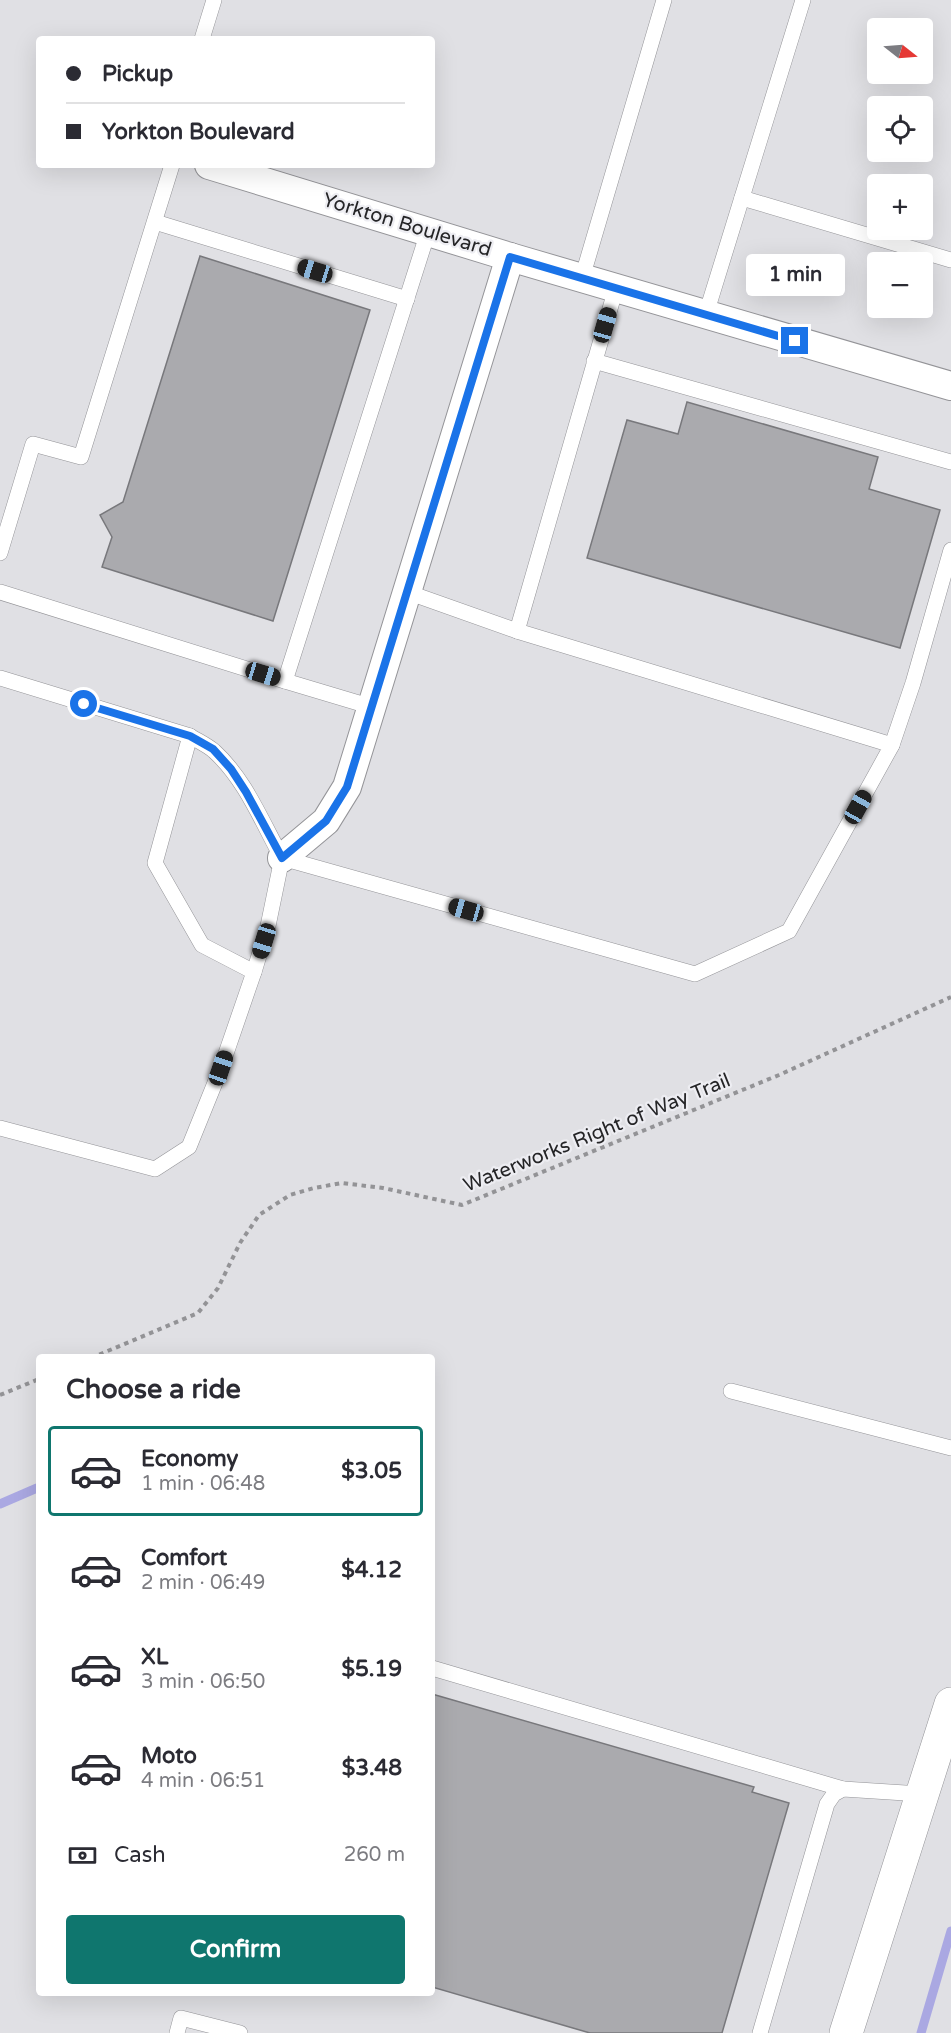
<!DOCTYPE html>
<meta charset="utf-8">
<style>
:root{--surface:#fff;--page:#f2f2f3;--text:#2b2b33;--muted:#7c7c81;--line:#e1e1e2;--accent:#0f766e}
body{margin:0;font-family:"Varela Round",sans-serif;background:var(--page);color:var(--text);height:100vh;display:flex;flex-direction:column;font-size:22px;white-space:nowrap}
*{box-sizing:border-box;margin:0}
p{font-size:20px;color:var(--muted)}
.icon{flex:none;width:33px;height:33px;fill:none;stroke:currentColor;stroke-width:2;stroke-linecap:round;stroke-linejoin:round}
.map{position:relative;flex:1;overflow:hidden}
.sheet{position:absolute;left:36px;top:1354px;width:399px;height:642px;display:flex;flex-direction:column;background:var(--surface);border-radius:6px;box-shadow:0 6px 24px #0002}
.sheet>*{flex:none}
.top-card{position:absolute;left:36px;top:36px;width:399px;height:132px;border-radius:6px;box-shadow:0 6px 24px #0002;display:grid;align-content:center;height:132px;padding:0 30px;background:var(--surface)}
.needle{width:39px;rotate:107deg}
.tools{position:absolute;left:867px;top:18px;display:grid;gap:12px}
.tools a{display:grid;place-items:center;width:66px;height:66px;border-radius:6px;background:var(--surface);box-shadow:0 6px 24px #0002;font-size:30px}
.end{position:absolute;width:27px;height:27px;margin:-14px;border:8px solid #1a73e8;background:#fff;box-shadow:0 0 0 3px #fff}
.from{border-radius:50%}
.bubble{position:absolute;height:42px;border-radius:6px;background:var(--surface);box-shadow:0 6px 24px #0002;font-size:20px;font-weight:700;line-height:42px;text-align:center}
.car{position:absolute;width:18px;height:36px;margin:-18px -9px;border-radius:8px;box-shadow:0 0 4px 2px #0007;background:linear-gradient(#222 24%,#8ab4d8 0 40%,#222 0 76%,#8ab4d8 0 86%,#222 0)}
.top-card b{display:flex;align-items:center;gap:21px;height:57px;font-size:22px}
.top-card b+b{border-top:2px solid var(--line)}
.top-card i{width:15px;height:15px;background:var(--text)}
ul{padding:0;list-style:none}
li{display:flex;align-items:center;gap:18px;height:90px;margin:0 12px 9px;padding:0 18px;border:3px solid transparent;border-radius:6px}
li div{flex:1}
li b{display:block;font-size:22px}
li em{font-style:normal;font-weight:700}
li.active{border-color:var(--accent)}
li>.icon{width:54px;height:54px;stroke-width:1.5}
h2{padding:0 30px;font-size:27px;line-height:72px}
.pay{display:flex;align-items:center;gap:15px;height:66px;padding:0 30px;font-size:22px}
.pay p{margin-inline-start:auto}
.cta{display:flex;gap:12px;margin-top:auto;padding:12px 30px}
.cta a{flex:1;height:69px;border-radius:6px;background:var(--accent);color:#fff;font-size:24px;font-weight:700;line-height:69px;text-align:center}
.map>svg:first-child{display:block}
.lines{fill:none;stroke-linecap:round;stroke-linejoin:round}
.stream{stroke:#aaa8e2;stroke-width:9}
.building{fill:#aaaaae;stroke:#78787c;stroke-width:1.5}
.service-casing{stroke:#949498;stroke-width:16}
.minor-casing{stroke:#949498;stroke-width:30}
.tertiary-casing{stroke:#949498;stroke-width:34}
.path{stroke:#939396;stroke-width:4;stroke-dasharray:4.5 4.5;stroke-linecap:butt}
.service{stroke:#fff;stroke-width:15}
.minor{stroke:#fff;stroke-width:28}
.tertiary{stroke:#fff;stroke-width:33}
.route{stroke:#1a73e8;stroke-width:8}
.labels{text-anchor:middle;dominant-baseline:central;stroke-width:4.5;stroke-linejoin:round;paint-order:stroke}
.street-label{font-size:20px;fill:#252527;stroke:#ededf2}
</style>
<div class="map">
<svg width="951" height="2033" viewBox="0 0 951 2033">
<rect width="100%" height="100%" fill="#e0e0e4"/>
<g class="lines">
<g class="stream">
<polyline points="0,1504 37,1488"/>
<polyline points="921,2033 951,1931"/>
</g>
</g>
<g class="building">
<polygon points="200,256 370,310 273,621 102,567 112,537 100,515 123,502"/>
<polygon points="687,402 878,457 869,489 940,510 900,648 587,558 627,420 678,434"/>
<polygon points="432,1694 754,1787 752,1792 789,1803 722,2033 590,2033 432,1987"/>
</g>
<g class="lines">
<defs>
<g id="service">
<polyline points="202,39 214,0"/>
<polyline points="742,198 951,260"/>
<polyline points="155,222 407,299"/>
<polyline points="582,278 664,0"/>
<polyline points="706,314 803,0"/>
<polyline points="594,361 951,462"/>
<polyline points="0,553 33,444 81,457 172,165"/>
<polyline points="0,592 285,681 428,232"/>
<polyline points="517,631 616,288"/>
<polyline points="0,678 190,736 155,863 202,945 254,972 221,1068 189,1147 155,1169 0,1128"/>
<polyline points="285,681 372,707"/>
<path d="M190,736C198,741 207,745 214,751C245,779 262,822 282,858L268,926L254,972"/>
<polyline points="892,745 913,683 951,550"/>
<polyline points="282,858 695,974 789,931 892,745 517,631 407,592"/>
<polyline points="731,1391 951,1448"/>
<polyline points="432,1668 843,1789"/>
<polyline points="177,2033 181,2018 240,2033"/>
<polyline points="760,2033 827,1804 834,1794 843,1789 921,1794"/>
</g>
<g id="minor">
<polyline points="209,165 510,257 951,386"/>
<polyline points="282,858 326,821 347,787 510,257"/>
</g>
<polyline id="tertiary" points="846,2033 951,1704"/>
</defs>
<use href="#service" class="service-casing"/>
<use href="#minor" class="minor-casing"/>
<use href="#tertiary" class="tertiary-casing"/>
<g class="path">
<polyline points="91,1358 198,1313 218,1288 240,1243 259,1215 290,1195 314,1188 342,1183 383,1188 462,1205 779,1075 951,997"/>
<polyline points="0,1395 39,1379"/>
</g>
<use href="#service" class="service"/>
<use href="#minor" class="minor"/>
<use href="#tertiary" class="tertiary"/>
</g>
<g class="lines">
<polyline class="route" points="84,704 190,736 213,749 231,769 246,792 282,858 326,821 347,787 510,257 795,341"/>
</g>
<g class="labels">
<g class="street-label">
<text transform="translate(407 225) rotate(17)">Yorkton Boulevard</text>
<text transform="translate(597 1133) rotate(-22)">Waterworks Right of Way Trail</text>
</g>
</g>
</svg>
<div class="tools">
<a><svg class="needle" viewBox="-14 -14 28 28"><path d="M0-13l5 13h-10z" fill="#e53935"/><path d="M0 13l5-13h-10z" fill="#7c7c81"/></svg></a>
<a><svg class="icon" aria-label="locate" viewBox="0 0 24 24"><circle cx="12" cy="12" r="6"/><path d="M12 2v4M12 18v4M2 12h4M18 12h4"/></svg></a>
<a>+</a>
<a>−</a>
</div>
<i class="end from" style="left:84px;top:704px"></i>
<i class="end" style="left:795px;top:341px"></i>
<div class="bubble" style="left:746px;top:254px;width:99px">1 min</div>
<i class="car" style="left:315px;top:271px;rotate:287deg"></i>
<i class="car" style="left:605px;top:325px;rotate:16deg"></i>
<i class="car" style="left:263px;top:674px;rotate:107deg"></i>
<i class="car" style="left:858px;top:807px;rotate:29deg"></i>
<i class="car" style="left:466px;top:910px;rotate:286deg"></i>
<i class="car" style="left:264px;top:941px;rotate:197deg"></i>
<i class="car" style="left:221px;top:1068px;rotate:19deg"></i>
<div class="top-card">
<b><i class="from"></i>Pickup</b>
<b><i></i>Yorkton Boulevard</b>
</div>
<section class="sheet">
<h2>Choose a ride</h2>
<ul>
<li class="active"><svg class="icon" aria-label="car" viewBox="0 0 24 24"><path d="M5 17H2v-5l4-1 3-4h7l3 4 3 1v5h-3M9 17h6M6 11h13"/><circle cx="7" cy="17" r="2"/><circle cx="17" cy="17" r="2"/></svg><div><b>Economy</b><p>1 min · 06:48</p></div><em>$3.05</em></li>
<li><svg class="icon" aria-label="car" viewBox="0 0 24 24"><path d="M5 17H2v-5l4-1 3-4h7l3 4 3 1v5h-3M9 17h6M6 11h13"/><circle cx="7" cy="17" r="2"/><circle cx="17" cy="17" r="2"/></svg><div><b>Comfort</b><p>2 min · 06:49</p></div><em>$4.12</em></li>
<li><svg class="icon" aria-label="car" viewBox="0 0 24 24"><path d="M5 17H2v-5l4-1 3-4h7l3 4 3 1v5h-3M9 17h6M6 11h13"/><circle cx="7" cy="17" r="2"/><circle cx="17" cy="17" r="2"/></svg><div><b>XL</b><p>3 min · 06:50</p></div><em>$5.19</em></li>
<li><svg class="icon" aria-label="car" viewBox="0 0 24 24"><path d="M5 17H2v-5l4-1 3-4h7l3 4 3 1v5h-3M9 17h6M6 11h13"/><circle cx="7" cy="17" r="2"/><circle cx="17" cy="17" r="2"/></svg><div><b>Moto</b><p>4 min · 06:51</p></div><em>$3.48</em></li>
</ul>
<div class="pay"><svg class="icon" aria-label="cash" viewBox="0 0 24 24"><path d="M3 7h18v10H3z"/><circle cx="12" cy="12" r="2"/></svg>Cash<p>260 m</p></div>
<div class="cta"><a>Confirm</a></div>
</section>
</div>
